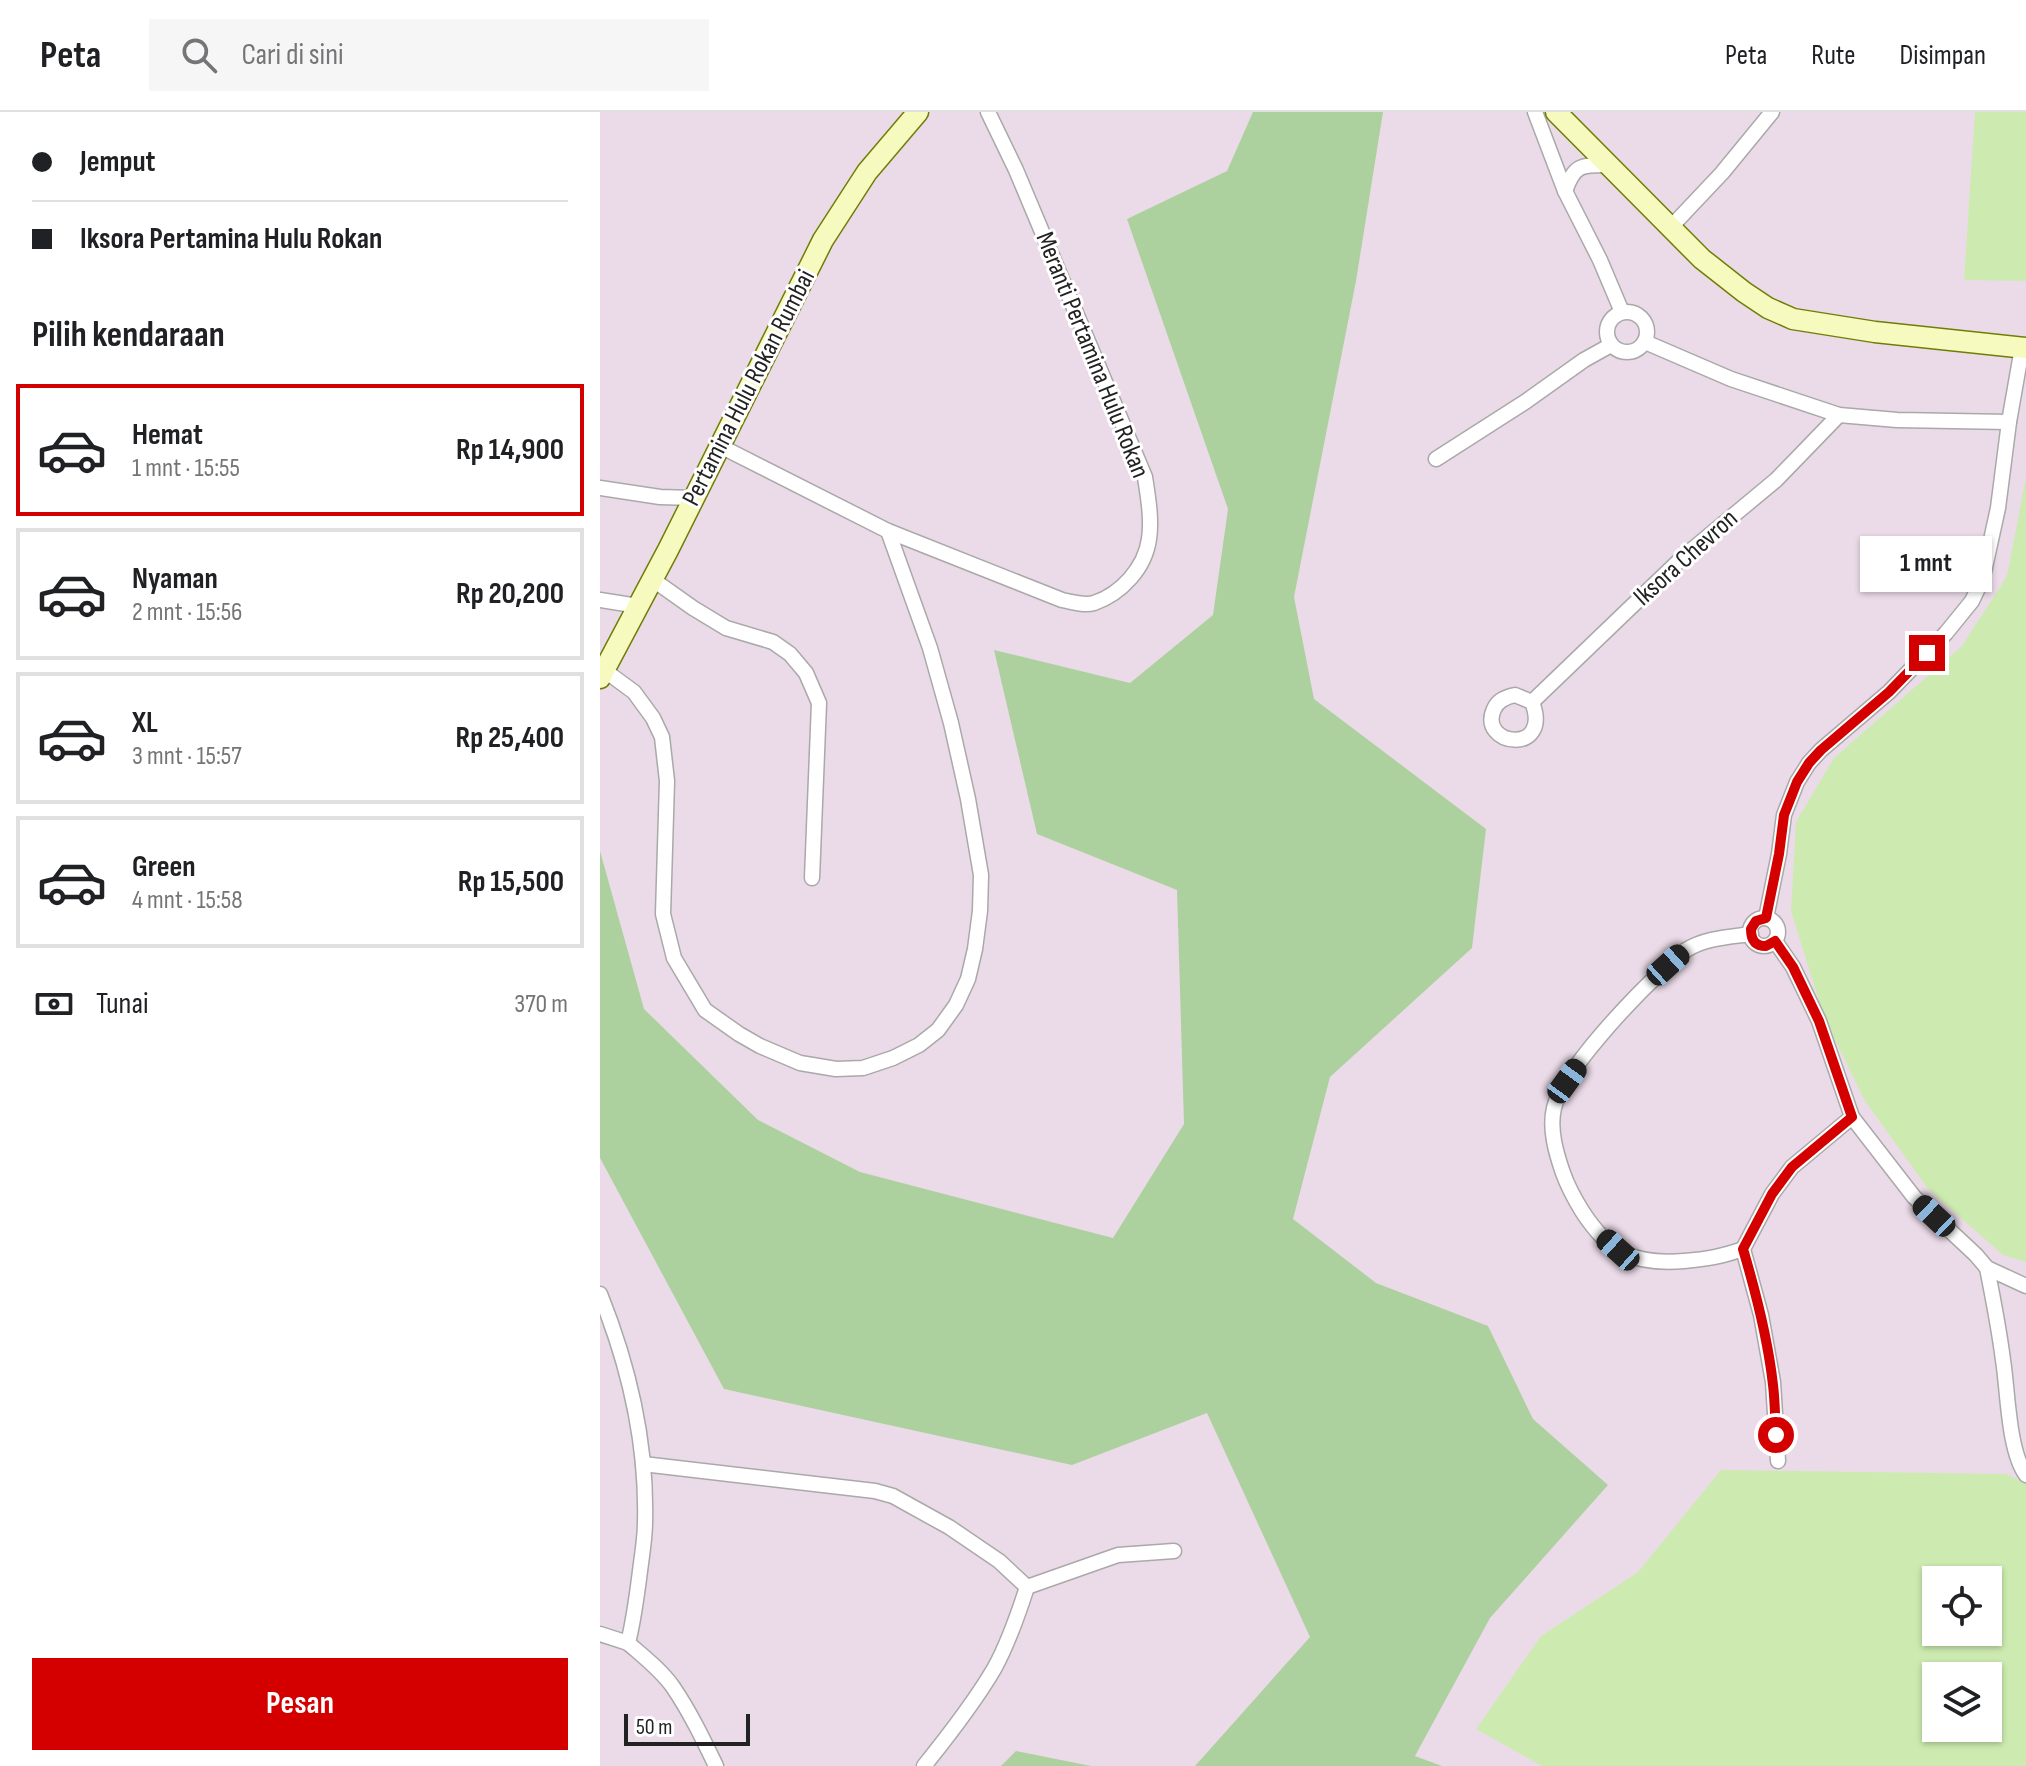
<!DOCTYPE html>
<html lang="id">
<meta charset="utf-8">
<style>
:root{--surface:#fff;--page:#f6f6f6;--text:#202124;--muted:#757577;--line:#e0e0e0;--accent:#d40000}
body{margin:0;font-family:"Sofia Sans Condensed",sans-serif;background:var(--page);color:var(--text);height:100vh;display:flex;flex-direction:column;font-size:30px;white-space:nowrap}
*{box-sizing:border-box;margin:0}
p{font-size:26px;color:var(--muted)}
.icon{flex:none;width:44px;height:44px;fill:none;stroke:currentColor;stroke-width:2;stroke-linecap:round;stroke-linejoin:round}
.map{position:relative;flex:1;overflow:hidden}
.drawer{display:flex;flex-direction:column;background:var(--surface);width:600px}
.drawer>*{flex:none}
.banner{display:grid;align-content:center;height:176px;padding:0 32px;background:var(--surface)}
.tools{position:absolute;left:1322px;top:1454px;display:grid;gap:16px}
.tools a{display:grid;place-items:center;width:80px;height:80px;border-radius:0px;background:var(--surface);box-shadow:0 2px 6px #0004;font-size:40px}
.scale{position:absolute;left:24px;bottom:20px;width:126px;box-sizing:border-box;padding-left:8px;border:4px solid #222;border-top:0;font-size:22px;line-height:28px;white-space:nowrap;color:#222;-webkit-text-stroke:6px #fff;paint-order:stroke}
.end{position:absolute;width:36px;height:36px;margin:-18px;border:10px solid #d40000;background:#fff;box-shadow:0 0 0 4px #fff}
.from{border-radius:50%}
.bubble{position:absolute;height:56px;border-radius:0px;background:var(--surface);box-shadow:0 2px 6px #0004;font-size:26px;font-weight:700;line-height:56px;text-align:center}
.car{position:absolute;width:24px;height:48px;margin:-24px -12px;border-radius:10px;box-shadow:0 0 6px 2px #0007;background:linear-gradient(#222 24%,#8ab4d8 0 40%,#222 0 76%,#8ab4d8 0 86%,#222 0)}
.banner b{display:flex;align-items:center;gap:28px;height:76px;font-size:30px}
.banner b+b{border-top:2px solid var(--line)}
.banner i{width:20px;height:20px;background:var(--text)}
ul{padding:0;list-style:none}
li{display:flex;align-items:center;gap:24px;height:132px;margin:0 16px 12px;padding:0 16px;border:4px solid var(--line);border-radius:0px}
li div{flex:1}
li b{display:block;font-size:30px}
li em{font-style:normal;font-weight:700}
li.selected{border-color:var(--accent)}
li>.icon{width:72px;height:72px;stroke-width:1.5}
h2{padding:0 32px;font-size:36px;line-height:96px}
.pay{display:flex;align-items:center;gap:20px;height:88px;padding:0 32px;font-size:30px}
.pay p{margin-inline-start:auto}
.action{display:flex;gap:16px;margin-top:auto;padding:16px 32px}
.action a{flex:1;height:92px;border-radius:0px;background:var(--accent);color:#fff;font-size:32px;font-weight:700;line-height:92px;text-align:center}
header{display:flex;align-items:center;gap:48px;box-sizing:border-box;height:112px;padding:0 40px;background:var(--surface);border-bottom:2px solid var(--line)}
header strong{font-size:38px}
nav{display:flex;gap:44px;margin-inline-start:auto;font-size:28px}
.search{width:560px;height:72px;background:var(--page);display:flex;align-items:center;gap:20px;box-sizing:border-box;padding:0 28px;border-radius:0px;color:var(--muted);font-size:30px}
main{display:flex;flex:1;min-height:0}
.map>svg:first-child{display:block}
.industrial{fill:#ebdbe8;fill-rule:evenodd}
.grass{fill:#cdebb0;fill-rule:evenodd}
.forest{fill:#add19e}
.lines{fill:none;stroke-linecap:round;stroke-linejoin:round}
.street-casing{stroke:#a9a9a9;stroke-width:17}
.secondary-casing{stroke:#707d05;stroke-width:23}
.street{stroke:#fff;stroke-width:14}
.secondary{stroke:#f7fabf;stroke-width:20}
.route{stroke:#d40000;stroke-width:10}
.labels{text-anchor:middle;dominant-baseline:central;stroke-width:6;stroke-linejoin:round;paint-order:stroke}
.street-label{font-size:26px;fill:#222;stroke:#fff}
</style>
<header>
<strong>Peta</strong>
<div class="search"><svg class="icon" aria-label="search" viewBox="0 0 24 24"><circle cx="10" cy="10" r="6"/><path d="M15 15l6 6"/></svg>Cari di sini</div>
<nav><a>Peta</a><a>Rute</a><a>Disimpan</a></nav>
</header>
<main>
<section class="drawer">
<div class="banner">
<b><i class="from"></i>Jemput</b>
<b><i></i>Iksora Pertamina Hulu Rokan</b>
</div>
<h2>Pilih kendaraan</h2>
<ul>
<li class="selected"><svg class="icon" aria-label="car" viewBox="0 0 24 24"><path d="M5 17H2v-5l4-1 3-4h7l3 4 3 1v5h-3M9 17h6M6 11h13"/><circle cx="7" cy="17" r="2"/><circle cx="17" cy="17" r="2"/></svg><div><b>Hemat</b><p>1 mnt · 15:55</p></div><em>Rp 14,900</em></li>
<li><svg class="icon" aria-label="car" viewBox="0 0 24 24"><path d="M5 17H2v-5l4-1 3-4h7l3 4 3 1v5h-3M9 17h6M6 11h13"/><circle cx="7" cy="17" r="2"/><circle cx="17" cy="17" r="2"/></svg><div><b>Nyaman</b><p>2 mnt · 15:56</p></div><em>Rp 20,200</em></li>
<li><svg class="icon" aria-label="car" viewBox="0 0 24 24"><path d="M5 17H2v-5l4-1 3-4h7l3 4 3 1v5h-3M9 17h6M6 11h13"/><circle cx="7" cy="17" r="2"/><circle cx="17" cy="17" r="2"/></svg><div><b>XL</b><p>3 mnt · 15:57</p></div><em>Rp 25,400</em></li>
<li><svg class="icon" aria-label="car" viewBox="0 0 24 24"><path d="M5 17H2v-5l4-1 3-4h7l3 4 3 1v5h-3M9 17h6M6 11h13"/><circle cx="7" cy="17" r="2"/><circle cx="17" cy="17" r="2"/></svg><div><b>Green</b><p>4 mnt · 15:58</p></div><em>Rp 15,500</em></li>
</ul>
<div class="pay"><svg class="icon" aria-label="cash" viewBox="0 0 24 24"><path d="M3 7h18v10H3z"/><circle cx="12" cy="12" r="2"/></svg>Tunai<p>370 m</p></div>
<div class="action"><a>Pesan</a></div>
</section>
<div class="map">
<svg width="1426" height="1654" viewBox="0 0 1426 1654">
<rect width="100%" height="100%" fill="#f2efe9"/>
<path class="industrial" d="M0,0H1426V1654H0ZM1336,1468H1388V1520H1336ZM1336,1564H1388V1616H1336Z"/>
<g class="grass">
<polygon points="1375,0 1426,0 1426,169 1364,168"/>
<polygon points="1426,365 1426,1150 1403,1143 1329,1078 1265,989 1224,905 1191,799 1196,710 1234,646 1362,534 1407,464"/>
<path d="M1121,1358L1407,1362L1426,1372V1654H942L876,1617L941,1524L1038,1460ZM1336,1468H1388V1520H1336ZM1336,1564H1388V1616H1336Z"/>
</g>
<g class="forest">
<polygon points="653,0 783,0 756,169 694,485 714,587 886,717 872,836 730,965 693,1107 776,1171 888,1214 933,1307 1008,1373 890,1506 815,1644 842,1654 595,1654 710,1525 607,1301 472,1353 124,1277 0,1046 0,739 44,897 158,1008 260,1060 513,1126 584,1012 577,778 437,722 394,538 530,571 613,503 628,397 527,107 627,59"/>
<polygon points="416,1639 491,1654 401,1654"/>
</g>
<g class="lines">
<defs>
<g id="street">
<polyline points="935,0 965,79 1000,148 1022,200"/>
<path d="M965,79C975,52 981,53 1009,53"/>
<polyline points="1071,115 1122,61 1172,0"/>
<circle cx="1027" cy="220" r="20"/>
<polyline points="1045,230 1131,267 1239,303 1297,308 1409,310"/>
<path d="M120,334L288,419L462,488C472,490 484,494 494,491C521,482 545,456 549,427C552,407 548,385 545,365L416,58L388,0"/>
<polyline points="836,347 925,290 984,248 1011,233"/>
<polyline points="0,376 60,385 93,386"/>
<polyline points="52,467 93,496 126,516 173,530 190,542 206,561 219,591 212,766"/>
<polyline points="0,488 38,494"/>
<polyline points="4,558 34,580 53,606 62,625 67,669 63,802 74,846 105,898 139,922 160,934 200,951 236,957 263,956 293,946 319,933 338,918 356,893 368,867 375,837 380,799 381,763 368,687 351,611 330,536 288,419"/>
<path d="M915,583L932,590C953,644 877,634 894,597C898,588 906,585 915,583Z"/>
<polyline points="932,590 1082,446 1176,368 1239,303"/>
<polyline points="1166,806 1179,742 1184,703 1197,670 1209,651 1221,638 1289,580 1346,521 1372,489 1379,474 1384,460 1398,396 1409,310 1422,236"/>
<circle cx="1164" cy="820" r="14"/>
<path d="M1151,822C1129,825 1105,826 1086,838C1078,843 1070,852 1063,858C1034,885 963,958 954,996C949,1017 956,1041 963,1061C968,1075 974,1086 982,1099C1009,1141 1034,1153 1084,1149C1107,1147 1120,1145 1143,1137L1172,1082L1192,1055L1252,1005"/>
<polyline points="1175,829 1193,855 1219,909 1252,1005 1314,1085 1376,1143 1387,1156 1426,1174"/>
<polyline points="1143,1137 1161,1203 1173,1270 1178,1349"/>
<path d="M1387,1156C1393,1186 1399,1217 1403,1248C1408,1279 1408,1338 1426,1363"/>
<path d="M0,1182C29,1254 47,1332 45,1410C45,1426 42,1443 40,1459C37,1483 34,1507 28,1531L0,1522"/>
<path d="M43,1352L275,1379L293,1384L349,1415L399,1449L427,1475C418,1503 408,1532 394,1557C374,1591 349,1623 324,1654"/>
<polyline points="427,1475 518,1443 574,1439"/>
<path d="M28,1531C44,1545 61,1558 73,1575C90,1600 103,1627 116,1654"/>
</g>
<g id="secondary">
<polyline points="956,0 1102,147 1144,180 1168,196 1193,207 1275,220 1426,236"/>
<polyline points="0,566 68,438 223,128 267,60 318,0"/>
</g>
</defs>
<use href="#street" class="street-casing"/>
<use href="#secondary" class="secondary-casing"/>
<use href="#street" class="street"/>
<use href="#secondary" class="secondary"/>
</g>
<g class="lines">
<path class="route" d="M1176,1323C1175,1306 1175,1289 1173,1273C1168,1227 1156,1181 1143,1137L1172,1082L1192,1055L1252,1005L1219,909L1193,855L1175,829L1166,834C1155,834 1151,828 1151,817L1156,809L1166,806L1179,742L1184,703L1197,670L1209,651L1221,638L1289,580L1327,541"/>
</g>
<g class="labels">
<g class="street-label">
<text transform="translate(492 243) rotate(68)">Meranti Pertamina Hulu Rokan</text>
<text transform="translate(149 276) rotate(-63)">Pertamina Hulu Rokan Rumbai</text>
<text transform="translate(1086 446) rotate(-42)">Iksora Chevron</text>
</g>
</g>
</svg>
<div class="tools">
<a><svg class="icon" aria-label="locate" viewBox="0 0 24 24"><circle cx="12" cy="12" r="6"/><path d="M12 2v4M12 18v4M2 12h4M18 12h4"/></svg></a>
<a><svg class="icon" aria-label="layers" viewBox="0 0 24 24"><path d="M12 4l9 5-9 5-9-5zM3 14l9 5 9-5"/></svg></a>
</div>
<div class="scale">50 m</div>
<i class="end from" style="left:1176px;top:1323px"></i>
<i class="end" style="left:1327px;top:541px"></i>
<div class="bubble" style="left:1260px;top:424px;width:132px">1 mnt</div>
<i class="car" style="left:1068px;top:853px;rotate:48deg"></i>
<i class="car" style="left:967px;top:969px;rotate:36deg"></i>
<i class="car" style="left:1334px;top:1104px;rotate:313deg"></i>
<i class="car" style="left:1018px;top:1138px;rotate:312deg"></i>
</div>
</main>
